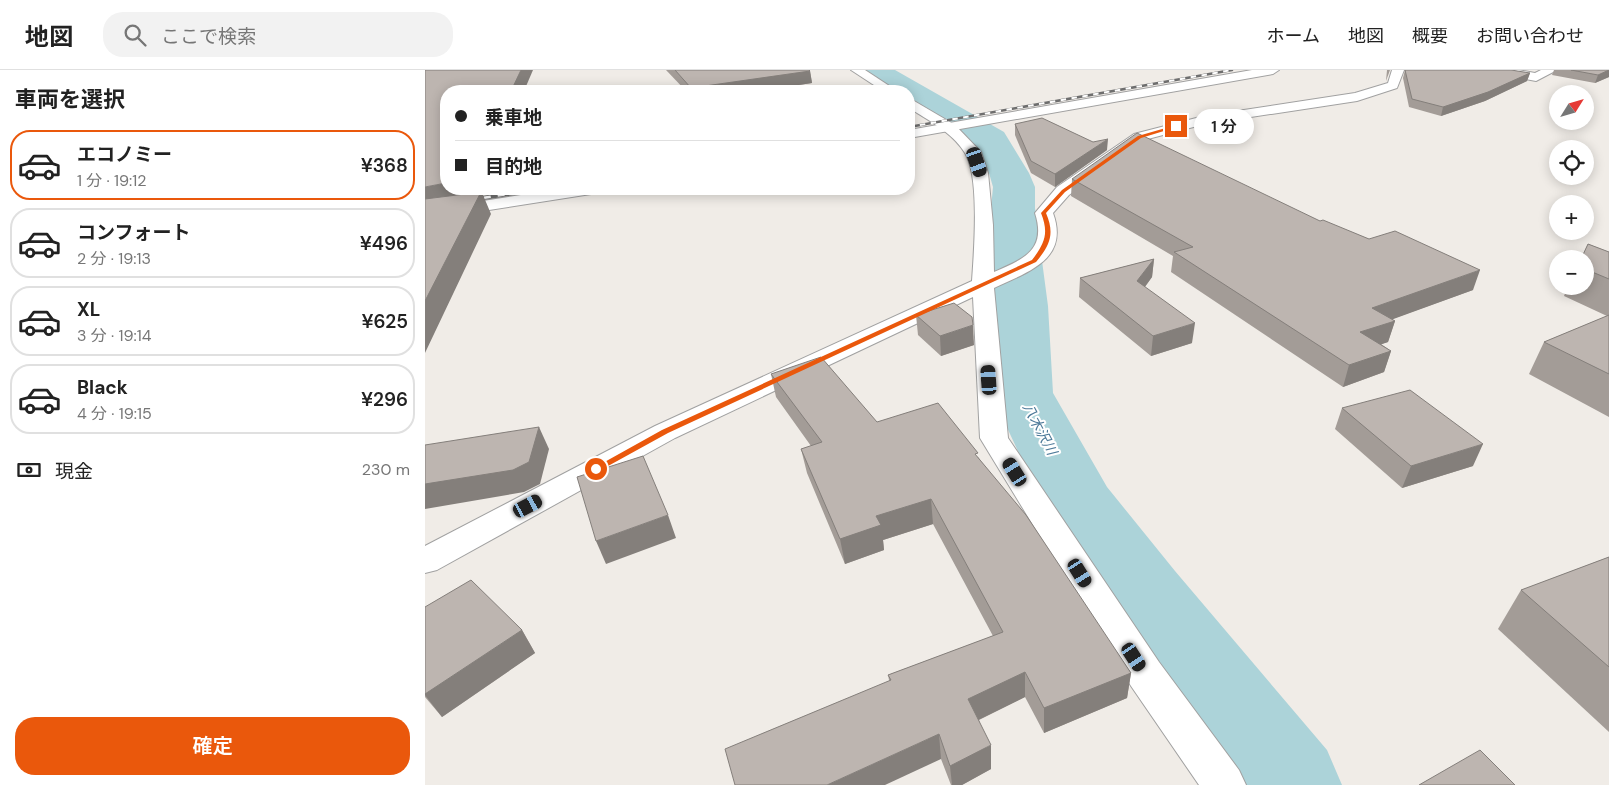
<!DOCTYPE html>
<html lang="ja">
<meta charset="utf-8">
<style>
:root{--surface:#fff;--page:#f2f2f2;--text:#222;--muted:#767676;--line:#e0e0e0;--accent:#ea580c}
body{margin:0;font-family:"DM Sans","Noto Sans JP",sans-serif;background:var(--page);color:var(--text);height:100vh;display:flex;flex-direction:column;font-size:19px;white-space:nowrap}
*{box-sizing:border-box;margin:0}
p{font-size:16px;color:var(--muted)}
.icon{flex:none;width:28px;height:28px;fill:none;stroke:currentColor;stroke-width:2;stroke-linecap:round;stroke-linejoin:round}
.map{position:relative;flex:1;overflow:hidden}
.sheet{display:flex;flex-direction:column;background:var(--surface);width:425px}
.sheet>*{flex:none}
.top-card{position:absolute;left:15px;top:15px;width:475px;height:110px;border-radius:20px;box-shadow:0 2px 12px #0003;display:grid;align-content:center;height:110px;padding:0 15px;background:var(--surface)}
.needle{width:32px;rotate:53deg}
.buttons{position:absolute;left:1124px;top:15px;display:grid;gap:10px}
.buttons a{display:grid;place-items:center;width:45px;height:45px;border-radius:50%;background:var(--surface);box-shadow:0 2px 12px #0003;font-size:25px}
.end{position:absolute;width:22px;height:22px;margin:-11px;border:6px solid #ea580c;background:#fff;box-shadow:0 0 0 2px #fff}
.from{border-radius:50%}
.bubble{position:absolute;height:35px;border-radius:18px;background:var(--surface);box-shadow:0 2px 12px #0003;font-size:16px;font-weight:600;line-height:35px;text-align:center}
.car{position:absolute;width:15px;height:30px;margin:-15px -8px;border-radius:6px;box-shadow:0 0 4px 1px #0007;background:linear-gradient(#222 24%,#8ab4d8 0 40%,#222 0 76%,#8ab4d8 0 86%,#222 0)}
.top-card b{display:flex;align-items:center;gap:18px;height:48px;font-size:19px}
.top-card b+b{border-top:1px solid var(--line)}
.top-card i{width:12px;height:12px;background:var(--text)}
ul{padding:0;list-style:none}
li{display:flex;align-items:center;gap:15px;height:70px;margin:0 10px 8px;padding:0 5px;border:2px solid var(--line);border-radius:20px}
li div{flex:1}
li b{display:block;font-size:19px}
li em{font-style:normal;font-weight:600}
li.active{border-color:var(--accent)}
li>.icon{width:45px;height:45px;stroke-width:1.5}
h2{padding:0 15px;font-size:22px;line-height:60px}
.pay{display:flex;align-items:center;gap:12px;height:55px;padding:0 15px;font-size:19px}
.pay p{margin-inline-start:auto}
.cta{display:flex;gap:10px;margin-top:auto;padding:10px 15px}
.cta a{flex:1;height:58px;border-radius:20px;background:var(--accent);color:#fff;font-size:20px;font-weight:600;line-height:58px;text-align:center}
header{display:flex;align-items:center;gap:30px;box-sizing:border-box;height:70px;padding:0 25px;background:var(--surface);border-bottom:1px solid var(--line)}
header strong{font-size:24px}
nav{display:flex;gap:28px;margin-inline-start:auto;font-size:18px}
.search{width:350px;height:45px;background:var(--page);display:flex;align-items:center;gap:12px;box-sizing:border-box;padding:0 18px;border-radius:20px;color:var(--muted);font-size:19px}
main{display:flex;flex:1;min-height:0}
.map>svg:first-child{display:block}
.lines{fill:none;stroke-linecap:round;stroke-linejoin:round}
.river{fill:#acd3d9;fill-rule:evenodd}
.minor-casing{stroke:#a1a1a1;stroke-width:2}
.tertiary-casing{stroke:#a1a1a1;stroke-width:2}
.minor{fill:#fff;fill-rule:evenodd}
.tertiary{fill:#fff;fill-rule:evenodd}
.rail-far1-casing{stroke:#6e6e6e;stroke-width:2.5}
.rail-casing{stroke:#6e6e6e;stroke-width:4}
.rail-far1{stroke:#fff;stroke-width:2;stroke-dasharray:5.5;stroke-linecap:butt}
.rail{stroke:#fff;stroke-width:2.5;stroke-dasharray:7;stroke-linecap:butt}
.wall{fill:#a39c97}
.shaded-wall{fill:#847f7b}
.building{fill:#bdb5b0;stroke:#847f7b}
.route{fill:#ea580c}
.labels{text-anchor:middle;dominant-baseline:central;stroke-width:4;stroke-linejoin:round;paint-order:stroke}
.water-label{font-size:14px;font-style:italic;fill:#4d7a99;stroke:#fff}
</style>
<header>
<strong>地図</strong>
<div class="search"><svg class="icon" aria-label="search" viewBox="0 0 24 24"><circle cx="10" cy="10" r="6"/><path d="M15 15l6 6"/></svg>ここで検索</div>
<nav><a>ホーム</a><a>地図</a><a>概要</a><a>お問い合わせ</a></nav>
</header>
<main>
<section class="sheet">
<h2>車両を選択</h2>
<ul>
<li class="active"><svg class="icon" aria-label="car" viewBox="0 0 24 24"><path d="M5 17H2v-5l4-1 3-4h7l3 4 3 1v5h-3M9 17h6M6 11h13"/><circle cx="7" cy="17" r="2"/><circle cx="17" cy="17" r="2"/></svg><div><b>エコノミー</b><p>1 分 · 19:12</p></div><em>¥368</em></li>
<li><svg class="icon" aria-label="car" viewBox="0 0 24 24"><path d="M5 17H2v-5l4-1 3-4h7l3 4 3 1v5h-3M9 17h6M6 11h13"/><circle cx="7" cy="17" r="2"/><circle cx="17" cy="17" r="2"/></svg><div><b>コンフォート</b><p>2 分 · 19:13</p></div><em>¥496</em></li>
<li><svg class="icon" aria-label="car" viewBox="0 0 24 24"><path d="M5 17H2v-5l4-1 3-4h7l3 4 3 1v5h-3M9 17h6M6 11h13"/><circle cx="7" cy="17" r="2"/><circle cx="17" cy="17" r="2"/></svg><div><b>XL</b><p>3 分 · 19:14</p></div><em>¥625</em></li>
<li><svg class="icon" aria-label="car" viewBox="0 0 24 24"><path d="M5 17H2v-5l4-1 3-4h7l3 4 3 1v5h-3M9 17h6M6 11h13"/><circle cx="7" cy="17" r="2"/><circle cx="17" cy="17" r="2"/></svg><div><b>Black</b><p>4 分 · 19:15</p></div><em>¥296</em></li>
</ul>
<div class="pay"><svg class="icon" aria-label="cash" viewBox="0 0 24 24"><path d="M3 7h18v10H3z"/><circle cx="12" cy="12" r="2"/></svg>現金<p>230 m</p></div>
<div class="cta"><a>確定</a></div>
</section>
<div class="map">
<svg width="1184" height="715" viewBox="0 0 1184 715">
<rect width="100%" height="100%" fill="#f0ece7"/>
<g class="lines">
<polygon class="river" points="435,0 470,0 579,62 604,103 610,117 610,138 623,236 628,323 682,417 750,501 902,680 917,715 804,715 690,547 617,433 566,323 569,236 566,138 568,117 564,103 551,76 484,34 484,21 463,21 439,6"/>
<defs>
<g id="minor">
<polygon points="426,0 440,0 472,21 458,21"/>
<path d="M967,0H979L972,18L932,31L780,54L719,70L644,125L628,143C645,190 602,202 569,218L583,368L734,592L814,700L821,715H774L706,616L555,368L548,227L250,368L12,500L0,503V476L230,356L547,211C549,182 555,106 540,83C527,62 503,50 484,38V28L530,55L556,82L563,103L568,155L569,202C598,189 622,181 610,143L632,117L709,64L779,46L930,23L963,13Z"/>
<polygon points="1067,0 1093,0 1110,3 1116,0 1132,0 1111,11 1073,4"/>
</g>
<g id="tertiary">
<polygon points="827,0 854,0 848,4 484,68 484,60"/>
<polygon points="134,119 175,119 172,123 166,124 0,150 0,140"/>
</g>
</defs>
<use href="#minor" class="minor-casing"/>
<use href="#tertiary" class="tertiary-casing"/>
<use href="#minor" class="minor"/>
<use href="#tertiary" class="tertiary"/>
<defs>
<polyline id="rail-far1" points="484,57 807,0"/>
<polyline id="rail" points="45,130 114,119"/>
</defs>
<use href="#rail-far1" class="rail-far1-casing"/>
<use href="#rail" class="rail-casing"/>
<use href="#rail-far1" class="rail-far1"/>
<use href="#rail" class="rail"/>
</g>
<g class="wall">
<polygon points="241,0 384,0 385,1 387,13 333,21 261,21"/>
<polygon points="962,0 965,0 961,11"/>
<polygon points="980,0 1105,3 1102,11 1060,31 1016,46 984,37 978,8"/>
<polygon points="1129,0 1184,0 1184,7 1170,13 1127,5"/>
<polygon points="590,54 682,80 630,117 606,103 590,65"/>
<polygon points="647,109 895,151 944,169 1048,220 967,249 970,251 963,272 956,274 966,281 959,302 918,317 746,202 748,186 646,126"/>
<polygon points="1163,174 1184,182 1184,347 1104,304 1119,272 1182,246 1139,226 1143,216 1160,216 1160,189 1156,189"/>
<polygon points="729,189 727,207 720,217 767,273 726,286 654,227 655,208"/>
<polygon points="491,245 549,275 516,286 493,265"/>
<polygon points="346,304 452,352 553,387 706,603 702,628 619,663 600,627 554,650 566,699 537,715 526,715 516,689 464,610 463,605 568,566 508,454 458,470 459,480 420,494 382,403 376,379 386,376 351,327"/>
<polygon points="917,338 1048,396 977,418 910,359"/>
<polygon points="1184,487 1184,662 1073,559 1096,520"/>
<polygon points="0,537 97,560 110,583 17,647 0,627"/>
</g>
<g class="shaded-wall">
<polygon points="96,0 108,0 99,21 83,21"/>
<polygon points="1184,0 1184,7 1170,13 1173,5"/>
<polygon points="385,1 387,13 333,21 267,21 266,18"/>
<polygon points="1105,3 1102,11 1060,31 1016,46 1018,37"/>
<polygon points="683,69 682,80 630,117 630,104"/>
<polygon points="21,113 21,119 60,119 58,125 66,144 0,283 0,117"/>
<polygon points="729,189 727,207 710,230 712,211"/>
<polygon points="1055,200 1048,220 941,259 947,238"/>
<polygon points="970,251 963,272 929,284 935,262"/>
<polygon points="770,253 767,273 726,286 728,266"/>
<polygon points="548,255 549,275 516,286 515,266"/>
<polygon points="966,281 959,302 918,317 924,295"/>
<polygon points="114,357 124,379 115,414 99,422 0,439 0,414"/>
<polygon points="1058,374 1048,396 977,418 986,396"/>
<polygon points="506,429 508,454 458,470 459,480 420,494 415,469 451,446"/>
<polygon points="243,445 251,468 181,494 171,471"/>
<polygon points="97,560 110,583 17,647 0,625 0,624"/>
<polygon points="600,602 600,627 545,654 543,629"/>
<polygon points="706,603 702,628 619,663 619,638"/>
<polygon points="514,664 516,689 460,715 402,715"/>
<polygon points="566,675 566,699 537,715 527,715 525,696"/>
</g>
<g class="building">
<polygon points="0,0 96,0 87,19 84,19 83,21 21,21 21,113 0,117"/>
<polygon points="250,0 384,0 385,1 266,18"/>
<polygon points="980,0 1086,0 1105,3 1063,22 1018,37 987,29"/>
<polygon points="1146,0 1184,0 1173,5"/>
<polygon points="617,48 668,72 683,69 630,104 606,91 590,54"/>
<polygon points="712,63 895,151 898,150 944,169 970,161 1055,200 947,238 970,251 935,262 966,281 924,295 749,182 768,177 647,109"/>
<polygon points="56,122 0,231 0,129"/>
<polygon points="1163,174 1184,182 1184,209 1160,199 1160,189 1156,189"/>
<polygon points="729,189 712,211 770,253 728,266 655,208"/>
<polygon points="529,233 547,247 548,255 515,266 491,245"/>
<polygon points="1184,245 1184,304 1119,272"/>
<polygon points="396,287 452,352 513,333 553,383 550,384 601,445 706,603 619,638 600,602 543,629 566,675 525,696 514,664 402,715 310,715 300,679 466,610 463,605 578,562 506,429 451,446 456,455 415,469 376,379 397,372 346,304"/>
<polygon points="985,320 1058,374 986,396 917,338"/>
<polygon points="114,357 104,392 88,400 0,414 0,375"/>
<polygon points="218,386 243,445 171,471 152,407"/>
<polygon points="1184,487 1184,597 1096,520"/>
<polygon points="46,510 97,560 0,624 0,537"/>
<polygon points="1055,680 1090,715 994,715"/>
</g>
<path class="route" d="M751,55L752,57L716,68L640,122L621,143C630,164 625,175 611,192L243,363L174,401L167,399L237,360L607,190C620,173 624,163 616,143L637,120L713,66Z"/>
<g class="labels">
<g class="water-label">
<text transform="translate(615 359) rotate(62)">八木沢川</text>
</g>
</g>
</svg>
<div class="buttons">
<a><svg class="needle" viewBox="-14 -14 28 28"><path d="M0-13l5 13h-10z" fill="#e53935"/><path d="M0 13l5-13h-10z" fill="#767676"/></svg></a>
<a><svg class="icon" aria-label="locate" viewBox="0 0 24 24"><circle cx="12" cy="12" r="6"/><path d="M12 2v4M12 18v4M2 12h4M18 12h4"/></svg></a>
<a>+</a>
<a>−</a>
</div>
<i class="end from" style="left:171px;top:399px"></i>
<i class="end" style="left:751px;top:56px"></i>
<div class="bubble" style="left:769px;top:39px;width:60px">1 分</div>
<i class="car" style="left:552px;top:92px;rotate:161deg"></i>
<i class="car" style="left:564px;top:310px;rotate:356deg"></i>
<i class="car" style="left:590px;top:402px;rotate:328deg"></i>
<i class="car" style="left:103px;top:436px;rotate:62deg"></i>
<i class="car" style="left:655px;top:503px;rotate:148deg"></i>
<i class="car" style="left:709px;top:587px;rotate:147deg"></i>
<div class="top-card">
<b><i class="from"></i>乗車地</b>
<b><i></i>目的地</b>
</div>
</div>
</main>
